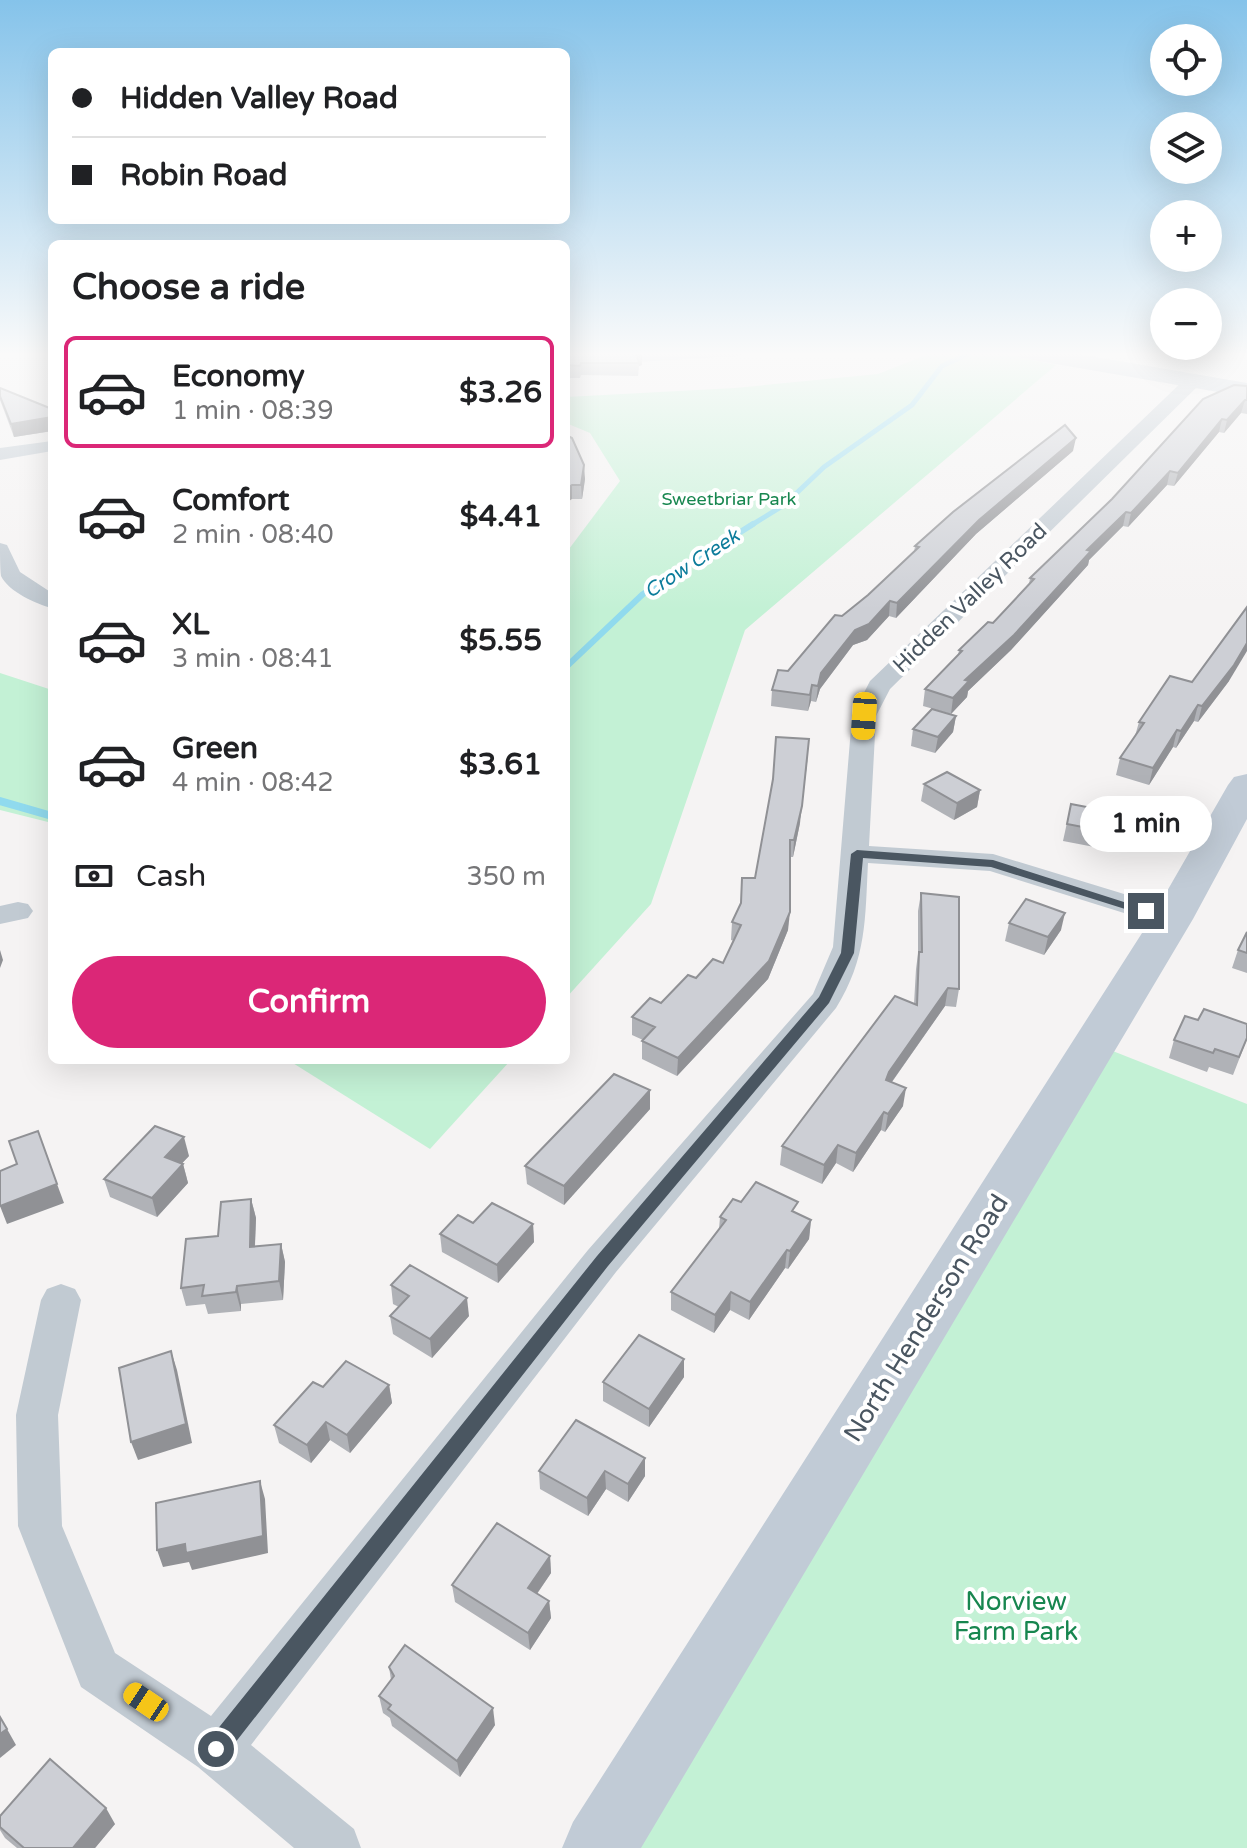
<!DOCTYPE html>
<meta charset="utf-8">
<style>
:root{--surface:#fff;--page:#f2f2f2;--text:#202124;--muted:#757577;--line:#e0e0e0;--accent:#db2777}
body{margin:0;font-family:"Varela Round",sans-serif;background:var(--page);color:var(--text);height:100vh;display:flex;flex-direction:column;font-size:30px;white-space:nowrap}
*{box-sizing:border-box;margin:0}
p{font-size:26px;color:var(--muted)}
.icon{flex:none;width:44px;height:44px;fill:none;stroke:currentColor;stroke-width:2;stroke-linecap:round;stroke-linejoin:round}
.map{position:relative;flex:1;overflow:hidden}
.sheet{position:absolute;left:48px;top:240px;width:522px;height:824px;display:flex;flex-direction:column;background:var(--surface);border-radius:12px;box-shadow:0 8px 32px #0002}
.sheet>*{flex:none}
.hud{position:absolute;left:48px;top:48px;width:522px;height:176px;border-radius:12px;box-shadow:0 8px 32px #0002;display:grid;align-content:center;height:176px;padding:0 24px;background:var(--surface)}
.fabs{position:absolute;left:1150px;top:24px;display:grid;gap:16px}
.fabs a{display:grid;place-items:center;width:72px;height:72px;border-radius:50%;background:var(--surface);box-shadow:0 8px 32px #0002;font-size:40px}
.end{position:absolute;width:36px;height:36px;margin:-18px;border:10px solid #4a5661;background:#fff;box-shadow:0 0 0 4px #fff}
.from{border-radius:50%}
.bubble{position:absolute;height:56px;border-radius:28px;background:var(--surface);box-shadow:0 8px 32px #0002;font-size:26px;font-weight:800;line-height:56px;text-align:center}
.car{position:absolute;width:24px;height:48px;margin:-24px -12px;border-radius:10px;box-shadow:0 0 6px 2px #0007;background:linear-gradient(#f5c518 24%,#345 0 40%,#f5c518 0 76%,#345 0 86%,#f5c518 0)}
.hud b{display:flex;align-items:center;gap:28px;height:76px;font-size:30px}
.hud b+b{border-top:2px solid var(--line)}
.hud i{width:20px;height:20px;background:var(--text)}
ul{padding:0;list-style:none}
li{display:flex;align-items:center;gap:24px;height:112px;margin:0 16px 12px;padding:0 8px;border:4px solid transparent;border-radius:12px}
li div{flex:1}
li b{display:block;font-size:30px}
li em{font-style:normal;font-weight:800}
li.current{border-color:var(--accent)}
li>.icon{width:72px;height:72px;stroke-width:1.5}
h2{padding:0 24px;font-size:36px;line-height:96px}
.pay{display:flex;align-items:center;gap:20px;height:88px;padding:0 24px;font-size:30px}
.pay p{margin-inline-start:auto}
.button{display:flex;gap:16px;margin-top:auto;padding:16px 24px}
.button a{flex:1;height:92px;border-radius:48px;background:var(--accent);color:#fff;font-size:32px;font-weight:800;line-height:92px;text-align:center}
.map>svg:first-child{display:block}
.green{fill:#c3f1d5}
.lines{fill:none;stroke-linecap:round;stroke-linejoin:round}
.stream-far2{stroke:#90daee;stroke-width:5}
.stream-far1{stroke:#90daee;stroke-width:6}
.stream{stroke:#90daee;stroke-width:8}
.street{fill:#c1cad2;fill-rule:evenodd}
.secondary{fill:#c1cbd6;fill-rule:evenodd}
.wall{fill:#b0b2b7}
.shaded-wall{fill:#909195}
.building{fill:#cdcfd5;stroke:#909195;stroke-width:2}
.route{fill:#4a5661}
.labels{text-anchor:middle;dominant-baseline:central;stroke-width:8;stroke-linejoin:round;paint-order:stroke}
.far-park-label{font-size:18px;fill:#17864f;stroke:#fff}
.far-water-label{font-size:20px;font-style:italic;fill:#0c7c9b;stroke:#fff}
.street-label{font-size:22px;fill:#4a5661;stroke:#fff}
.near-street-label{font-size:26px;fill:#4a5661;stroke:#fff}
.near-park-label{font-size:26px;fill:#17864f;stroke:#fff}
</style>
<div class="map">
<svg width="1247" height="1848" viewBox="0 0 1247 1848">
<rect width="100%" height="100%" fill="#f5f3f3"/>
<g class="green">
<polygon points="936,351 989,351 1056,365 745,630 651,904 566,998 566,553 620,481 590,433 566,423 566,397 735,388 878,374"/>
<polygon points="0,673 52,690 52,823 0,810"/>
<polygon points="1095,1044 1247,1104 1247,1848 605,1848"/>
<polygon points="288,1060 511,1060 430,1149"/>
</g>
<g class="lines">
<polyline class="stream-far2" points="750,526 784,505 824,467 912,405 942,366 974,351"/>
<polyline class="stream-far1" points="566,667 643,594 753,524"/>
<polyline class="stream" points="0,801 52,816"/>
<g class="street">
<polygon points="566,351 746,351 738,356 637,362 566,361"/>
<path d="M1193,376L1199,377L1201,381L1199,385L890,689L876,716L869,846L993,854L1183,912L1187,919L1183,926L1172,928L990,871L868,863C865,919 867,958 836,1008L616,1272L251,1745L354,1829L361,1848H294L198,1767L81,1687L18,1526L16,1415L41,1300L47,1289L61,1284L75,1289L81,1300L58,1415L62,1526L115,1653L211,1716L588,1250L813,994L833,947L852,716L870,681L1187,377Z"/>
<polygon points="52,441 52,451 0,460 0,448"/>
<path d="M0,543L7,545L20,572L52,593V608C36,604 9,592 1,576C0,568 0,552 0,543Z"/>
<polygon points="18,902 28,904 33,911 28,918 0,924 0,906"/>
</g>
<g class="secondary">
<polygon points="1010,351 1061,351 1247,383 1247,397 1021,358"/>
<polygon points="1247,774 1247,819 1193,919 641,1848 562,1848 573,1822 1151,919 1228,785 1234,777"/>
</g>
</g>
<g class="wall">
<polygon points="566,352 642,352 642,365 639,366 638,376 581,375 580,378 566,378"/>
<polygon points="1247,386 1247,414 1241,413 1224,433 1219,432 1174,486 1167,485 1128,527 1123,526 1089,560 1088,565 1011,650 968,691 967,697 951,714 923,706 925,689 958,655 959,650 993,623 1029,584 1030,578"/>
<polygon points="0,388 52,409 52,431 14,437 0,400"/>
<polygon points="566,435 585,479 582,499 572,499"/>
<polygon points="1073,451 976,534 896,618 889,616 867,640 853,645 820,689 816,702 811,701 808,711 771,706 772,690 788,671 842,616 868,595 914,552 915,546"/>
<polygon points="1229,681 1198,722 1194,721 1176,748 1173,747 1149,785 1116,775 1120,758 1135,736 1139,722 1192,682"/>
<polygon points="956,716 953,732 935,753 911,746 913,729"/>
<polygon points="924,784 980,790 977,807 954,820 921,801"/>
<polygon points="1071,804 1114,833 1110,850 1063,841"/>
<polygon points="800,823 793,857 790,857 788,930 768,979 677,1076 642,1059 642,1041 643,1040 632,1035 632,1017 661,1003 696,978 723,963 734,941 731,940 732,922 755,878"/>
<polygon points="921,893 959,989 956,1007 945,1006 892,1082 903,1106 885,1132 881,1130 853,1172 836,1163 822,1184 780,1165 782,1146 914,1004 916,969 918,954 918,911"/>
<polygon points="1009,923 1061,930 1044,955 1005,941"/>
<polygon points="1247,932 1247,973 1232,968 1238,950"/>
<polygon points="1247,1039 1233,1075 1209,1067 1207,1072 1169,1058 1174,1040"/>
<polygon points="650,1090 650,1109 564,1205 527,1184 525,1166"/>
<polygon points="189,1156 181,1164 183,1164 188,1183 157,1217 110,1197 104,1179"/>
<polygon points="251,1199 256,1218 255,1246 281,1244 285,1262 283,1300 241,1304 241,1311 208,1314 205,1304 186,1306 181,1288 218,1236"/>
<polygon points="797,1213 811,1220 809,1239 788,1269 785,1268 749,1320 730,1310 714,1333 671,1310 671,1292 719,1229 720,1217"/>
<polygon points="473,1223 533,1224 534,1242 498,1283 442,1252 440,1234"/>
<polygon points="391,1285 469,1316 432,1358 393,1334 390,1316 399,1307 393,1304"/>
<polygon points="684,1377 649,1427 603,1401 603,1382"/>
<polygon points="389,1385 392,1403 350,1453 330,1440 311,1463 279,1443 274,1425 323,1387"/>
<polygon points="645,1458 645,1476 628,1502 606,1489 588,1516 540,1489 539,1471"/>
<polygon points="550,1556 551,1573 537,1594 549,1601 551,1618 530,1650 455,1602 452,1585"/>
<polygon points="389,1667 495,1725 460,1777 392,1726 390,1718 383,1713 379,1696 391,1680"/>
<polygon points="0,1816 115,1824 95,1848 17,1848 5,1838 0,1830"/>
</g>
<g class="shaded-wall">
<polygon points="642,352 642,365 639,366 636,354"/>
<polygon points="1245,400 1241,413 1224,433 1227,420"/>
<polygon points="52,417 52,431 14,437 11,424"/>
<polygon points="1222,419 1219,432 1174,486 1178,473"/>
<polygon points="1076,438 1073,451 976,534 896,618 897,603 979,520"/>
<polygon points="584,465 585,479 582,499 581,485"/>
<polygon points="1170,471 1167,485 1128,527 1131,513"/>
<polygon points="572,485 572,499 566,503 566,489"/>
<polygon points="1126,512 1123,526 1089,560 1088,565 1011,650 968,691 967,697 951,714 953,698 965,680 1087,550"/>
<polygon points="890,601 889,616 867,640 853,645 820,689 816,702 818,686 821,673 855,630"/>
<polygon points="1247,643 1247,651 1229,681 1198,722 1202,706"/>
<polygon points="812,685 811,701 808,711 810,695"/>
<polygon points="1198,705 1194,721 1176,748 1181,731"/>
<polygon points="956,716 953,732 935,753 938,737"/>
<polygon points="1177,730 1173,747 1149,785 1153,768"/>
<polygon points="808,755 800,823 793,857 794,840"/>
<polygon points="980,790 977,807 954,820 957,803"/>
<polygon points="790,912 788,930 768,979 677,1076 678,1058"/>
<polygon points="1065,913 1061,930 1044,955 1048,937"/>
<polygon points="0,950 3,960 0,968"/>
<polygon points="948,988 945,1006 886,1090 886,1080 889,1072"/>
<polygon points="906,1088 903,1106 885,1132 888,1114"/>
<polygon points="650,1090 650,1109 564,1205 564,1186"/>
<polygon points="884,1112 881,1130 853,1172 856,1153"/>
<polygon points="184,1137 189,1156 170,1176 165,1157"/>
<polygon points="838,1145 836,1163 822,1184 824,1165"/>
<polygon points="183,1164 188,1183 157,1217 152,1198"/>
<polygon points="57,1184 64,1203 7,1224 0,1206"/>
<polygon points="251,1199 256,1218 254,1265 250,1247"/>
<polygon points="811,1220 809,1239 788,1269 790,1251"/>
<polygon points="533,1224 534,1242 498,1283 497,1265"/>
<polygon points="281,1244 285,1262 283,1300 279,1281"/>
<polygon points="787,1250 785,1268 749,1320 750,1302"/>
<polygon points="237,1286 241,1304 241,1311 236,1292"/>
<polygon points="731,1292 730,1310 714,1333 715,1315"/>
<polygon points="467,1298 469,1316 432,1358 430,1339"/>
<polygon points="171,1351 177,1370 192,1443 138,1460 131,1442"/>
<polygon points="684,1359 684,1377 649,1427 649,1409"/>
<polygon points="389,1385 392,1403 350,1453 347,1435"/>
<polygon points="326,1422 330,1440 311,1463 307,1445"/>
<polygon points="645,1458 645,1476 628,1502 628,1484"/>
<polygon points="605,1471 606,1489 588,1516 587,1498"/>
<polygon points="260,1481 265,1499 268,1553 192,1570 189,1562 163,1567 157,1550"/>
<polygon points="550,1556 551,1573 529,1605 528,1588"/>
<polygon points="549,1601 551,1618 530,1650 528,1633"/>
<polygon points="493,1708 495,1725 460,1777 457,1761"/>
<polygon points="7,1729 16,1745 0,1758 0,1734"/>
<polygon points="106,1808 115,1824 95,1848 73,1848"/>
</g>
<g class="building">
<polygon points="566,352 642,352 636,354 639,363 581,363 580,366 566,365"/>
<polygon points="1234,385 1247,386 1247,400 1245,400 1227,420 1222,419 1178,473 1170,471 1131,513 1126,512 1087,550 1091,551 1014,635 965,680 969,681 953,698 925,689 962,651 959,650 988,622 993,623 1034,579 1030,578 1112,499 1203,399"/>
<polygon points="0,388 52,409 52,417 11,424 0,396"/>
<polygon points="1065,425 1076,438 979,520 897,603 890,601 869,624 855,630 821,673 818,686 812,685 810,695 772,690 778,670 788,671 835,615 842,616 868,595 919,547 915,546 953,512"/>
<polygon points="566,435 572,438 584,465 581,485 572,485 566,489"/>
<polygon points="1247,607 1247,643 1234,665 1202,706 1198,705 1181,731 1177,730 1153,768 1120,758 1144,723 1139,722 1170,676 1192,682"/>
<polygon points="932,709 956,716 938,737 913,729"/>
<polygon points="776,737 809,739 802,806 794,840 790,840 790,912 769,961 678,1058 642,1041 655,1027 632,1017 650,998 661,1003 688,975 696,978 713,959 723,963 741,925 732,922 741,903 742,878 755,878 773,779"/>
<polygon points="947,772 980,790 957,803 924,784"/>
<polygon points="1071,804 1118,813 1114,833 1067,824"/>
<polygon points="921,893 959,897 959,989 948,988 889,1072 886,1080 906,1088 888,1114 884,1112 856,1153 838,1145 824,1165 782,1146 895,996 917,1005 919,952 922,952"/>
<polygon points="1026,899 1065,913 1048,937 1009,923"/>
<polygon points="1247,932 1247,953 1238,950"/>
<polygon points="1204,1009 1247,1024 1247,1038 1239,1057 1215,1049 1213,1053 1174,1040 1185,1016 1198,1020"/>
<polygon points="614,1074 650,1090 564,1186 525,1166"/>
<polygon points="155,1126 184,1137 165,1157 183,1164 152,1198 104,1179"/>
<polygon points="38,1131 57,1184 0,1206 0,1171 17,1164 9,1141"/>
<polygon points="756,1182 798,1202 792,1211 811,1220 790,1251 787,1250 750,1302 731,1292 715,1315 671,1292 726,1220 720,1217 733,1199 741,1202"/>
<polygon points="251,1199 250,1247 281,1244 279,1281 237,1286 236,1292 202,1296 204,1285 181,1288 186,1239 218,1236 221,1202"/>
<polygon points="492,1203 533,1224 497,1265 440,1234 458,1215 473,1223"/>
<polygon points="410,1265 467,1298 430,1339 390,1316 409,1296 391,1285"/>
<polygon points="639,1335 684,1359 649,1409 603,1382"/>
<polygon points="171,1351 186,1424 131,1442 119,1368"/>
<polygon points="346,1361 389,1385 347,1435 326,1422 307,1445 274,1425 313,1382 323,1387"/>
<polygon points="576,1420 645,1458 628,1484 605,1471 587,1498 539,1471"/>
<polygon points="260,1481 263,1536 186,1553 185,1544 157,1550 156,1503"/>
<polygon points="497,1523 550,1556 528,1588 549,1601 528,1633 452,1585"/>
<polygon points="405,1645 493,1708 457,1761 388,1709 391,1705 379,1696 394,1676 389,1667"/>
<polygon points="0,1717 7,1729 0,1734"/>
<polygon points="50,1759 106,1808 73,1848 24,1848 0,1827 0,1816"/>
</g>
<linearGradient id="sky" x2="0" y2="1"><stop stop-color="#85c3ea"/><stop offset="0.58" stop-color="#fafafa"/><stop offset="1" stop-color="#fafafa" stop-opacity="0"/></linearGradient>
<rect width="1247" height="610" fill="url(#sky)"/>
<polygon class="route" points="857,850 993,860 1152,911 1141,914 991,867 863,858 854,953 829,1003 608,1266 224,1757 216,1760 208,1757 205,1749 208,1741 597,1256 819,997 841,953 851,854"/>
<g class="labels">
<g class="far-park-label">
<text x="729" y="499">Sweetbriar Park</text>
</g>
<g class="far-water-label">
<text transform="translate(692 564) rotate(-33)">Crow Creek</text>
</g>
<g class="street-label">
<text transform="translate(970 598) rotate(-44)">Hidden Valley Road</text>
</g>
<g class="near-street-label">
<text transform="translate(926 1318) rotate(-58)">North Henderson Road</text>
</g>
<g class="near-park-label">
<text x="1016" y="1601">Norview<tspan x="1016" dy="30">Farm Park</tspan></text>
</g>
</g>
</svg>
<div class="fabs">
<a><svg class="icon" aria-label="locate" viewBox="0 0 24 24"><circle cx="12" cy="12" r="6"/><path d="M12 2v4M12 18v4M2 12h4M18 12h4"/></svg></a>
<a><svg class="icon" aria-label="layers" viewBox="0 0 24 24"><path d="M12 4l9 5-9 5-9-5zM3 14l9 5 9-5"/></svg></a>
<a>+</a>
<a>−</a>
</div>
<i class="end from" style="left:216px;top:1749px"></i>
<i class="end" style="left:1146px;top:911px"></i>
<div class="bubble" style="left:1080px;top:796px;width:132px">1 min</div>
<i class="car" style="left:864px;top:716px;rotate:184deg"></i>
<i class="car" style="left:146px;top:1702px;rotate:304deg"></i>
<div class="hud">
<b><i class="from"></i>Hidden Valley Road</b>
<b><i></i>Robin Road</b>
</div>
<section class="sheet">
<h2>Choose a ride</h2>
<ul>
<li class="current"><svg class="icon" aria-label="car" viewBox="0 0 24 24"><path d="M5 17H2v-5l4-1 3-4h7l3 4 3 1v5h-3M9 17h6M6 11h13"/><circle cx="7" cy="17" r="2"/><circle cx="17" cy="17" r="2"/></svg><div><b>Economy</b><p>1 min · 08:39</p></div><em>$3.26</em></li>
<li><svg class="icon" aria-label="car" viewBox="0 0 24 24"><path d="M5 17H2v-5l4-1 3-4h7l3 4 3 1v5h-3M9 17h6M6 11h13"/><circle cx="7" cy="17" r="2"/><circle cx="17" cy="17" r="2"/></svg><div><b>Comfort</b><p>2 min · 08:40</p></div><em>$4.41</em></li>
<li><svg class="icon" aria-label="car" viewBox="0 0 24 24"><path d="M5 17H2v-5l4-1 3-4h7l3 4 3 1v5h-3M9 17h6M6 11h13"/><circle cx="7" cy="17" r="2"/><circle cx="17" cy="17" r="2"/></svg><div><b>XL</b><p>3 min · 08:41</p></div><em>$5.55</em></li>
<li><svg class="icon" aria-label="car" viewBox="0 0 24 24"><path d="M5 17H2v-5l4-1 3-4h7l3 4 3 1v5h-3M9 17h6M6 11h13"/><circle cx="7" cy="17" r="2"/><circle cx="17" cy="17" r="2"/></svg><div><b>Green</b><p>4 min · 08:42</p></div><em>$3.61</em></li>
</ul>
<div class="pay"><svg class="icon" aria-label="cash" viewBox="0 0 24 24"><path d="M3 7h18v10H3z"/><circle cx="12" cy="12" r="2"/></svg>Cash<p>350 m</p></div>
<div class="button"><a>Confirm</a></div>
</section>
</div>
